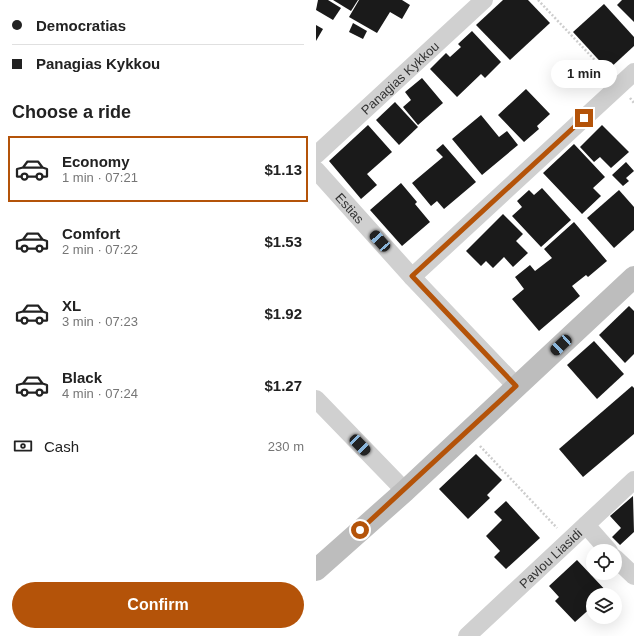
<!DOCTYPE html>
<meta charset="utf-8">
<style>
:root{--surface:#fff;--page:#f6f6f6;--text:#222;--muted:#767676;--line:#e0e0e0;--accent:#b45309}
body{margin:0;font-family:Helvetica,sans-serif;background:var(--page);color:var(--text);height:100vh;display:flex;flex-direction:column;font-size:15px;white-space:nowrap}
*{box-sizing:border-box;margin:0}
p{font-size:13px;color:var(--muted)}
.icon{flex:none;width:22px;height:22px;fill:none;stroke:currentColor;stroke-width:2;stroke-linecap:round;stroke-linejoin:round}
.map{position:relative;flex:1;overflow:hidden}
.panel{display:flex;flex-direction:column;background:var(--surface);width:316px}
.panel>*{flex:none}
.top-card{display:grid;align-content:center;height:88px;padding:0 12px;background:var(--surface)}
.fabs{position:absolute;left:270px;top:544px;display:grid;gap:8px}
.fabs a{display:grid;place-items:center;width:36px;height:36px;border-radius:50%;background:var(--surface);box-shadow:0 4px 16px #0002;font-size:20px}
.end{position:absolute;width:18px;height:18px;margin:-9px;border:5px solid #b45309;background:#fff;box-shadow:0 0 0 2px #fff}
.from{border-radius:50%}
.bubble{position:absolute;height:28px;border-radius:14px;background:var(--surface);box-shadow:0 4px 16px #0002;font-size:13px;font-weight:700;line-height:28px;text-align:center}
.car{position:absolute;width:12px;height:24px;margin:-12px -6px;border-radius:5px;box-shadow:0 0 3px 1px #0007;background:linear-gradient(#222 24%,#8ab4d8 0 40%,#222 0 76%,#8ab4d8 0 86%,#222 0)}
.top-card b{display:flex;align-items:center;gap:14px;height:38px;font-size:15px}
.top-card b+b{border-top:1px solid var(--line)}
.top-card i{width:10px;height:10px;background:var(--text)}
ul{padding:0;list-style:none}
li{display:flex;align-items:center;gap:12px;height:66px;margin:0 8px 6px;padding:0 4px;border:2px solid transparent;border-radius:0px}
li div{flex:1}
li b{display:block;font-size:15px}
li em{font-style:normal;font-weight:700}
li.selected{border-color:var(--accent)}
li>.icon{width:36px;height:36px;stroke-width:1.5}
h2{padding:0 12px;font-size:18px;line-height:48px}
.pay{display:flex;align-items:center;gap:10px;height:44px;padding:0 12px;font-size:15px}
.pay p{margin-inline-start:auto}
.button{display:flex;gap:8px;margin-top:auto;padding:8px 12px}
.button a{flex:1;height:46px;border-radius:24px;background:var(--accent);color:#fff;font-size:16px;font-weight:700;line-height:46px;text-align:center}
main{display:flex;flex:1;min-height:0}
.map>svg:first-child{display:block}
.building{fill:#1a1a1a}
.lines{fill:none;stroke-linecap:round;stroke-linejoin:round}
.path{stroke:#cdcdcd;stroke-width:2.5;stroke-dasharray:2 2;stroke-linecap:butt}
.street{stroke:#d0d0d0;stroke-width:18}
.secondary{stroke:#bdbdbd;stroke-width:22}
.route{stroke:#b45309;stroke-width:5}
.labels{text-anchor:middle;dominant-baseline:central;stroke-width:4;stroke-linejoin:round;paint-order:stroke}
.street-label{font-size:13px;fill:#333;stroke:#fff}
</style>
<main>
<section class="panel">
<div class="top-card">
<b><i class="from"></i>Democratias</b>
<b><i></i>Panagias Kykkou</b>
</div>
<h2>Choose a ride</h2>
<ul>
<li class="selected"><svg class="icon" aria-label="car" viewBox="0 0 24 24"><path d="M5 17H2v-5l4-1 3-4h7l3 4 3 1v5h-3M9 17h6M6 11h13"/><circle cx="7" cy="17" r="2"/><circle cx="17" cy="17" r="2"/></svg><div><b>Economy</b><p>1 min · 07:21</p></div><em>$1.13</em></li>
<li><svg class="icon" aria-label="car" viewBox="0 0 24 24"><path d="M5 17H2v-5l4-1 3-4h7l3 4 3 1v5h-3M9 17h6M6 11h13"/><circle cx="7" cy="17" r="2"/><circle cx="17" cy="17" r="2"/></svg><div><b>Comfort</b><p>2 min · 07:22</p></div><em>$1.53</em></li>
<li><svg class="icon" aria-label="car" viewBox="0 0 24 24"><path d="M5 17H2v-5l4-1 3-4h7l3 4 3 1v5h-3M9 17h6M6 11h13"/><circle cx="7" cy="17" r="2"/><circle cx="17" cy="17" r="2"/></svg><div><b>XL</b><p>3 min · 07:23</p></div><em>$1.92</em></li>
<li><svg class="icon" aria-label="car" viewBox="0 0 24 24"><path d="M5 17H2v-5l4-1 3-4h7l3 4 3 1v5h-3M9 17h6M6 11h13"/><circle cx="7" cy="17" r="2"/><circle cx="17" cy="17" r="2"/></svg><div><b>Black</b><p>4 min · 07:24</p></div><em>$1.27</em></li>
</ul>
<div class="pay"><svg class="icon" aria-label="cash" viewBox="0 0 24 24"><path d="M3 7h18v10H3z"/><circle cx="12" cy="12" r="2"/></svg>Cash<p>230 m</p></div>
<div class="button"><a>Confirm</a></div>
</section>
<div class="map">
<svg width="318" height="636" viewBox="0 0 318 636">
<rect width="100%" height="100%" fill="#fff"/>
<g class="building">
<polygon points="2,0 12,0 25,8 17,20 0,10"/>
<polygon points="17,0 42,0 35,11"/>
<polygon points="43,0 86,0 94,5 86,19 74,12 61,33 33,17"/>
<polygon points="187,0 212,0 234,23 194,60 160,25"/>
<polygon points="306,0 318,0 318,22 301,5"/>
<polygon points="288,4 318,37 318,46 292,70 257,32"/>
<polygon points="37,23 51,31 47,39 33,32"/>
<polygon points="0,25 7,29 0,41"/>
<polygon points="156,31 185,62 169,78 165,74 141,97 114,69 130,53 134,57 145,47 142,44"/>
<polygon points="106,78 127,103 102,125 87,107 95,100 89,92"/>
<polygon points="210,89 234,114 221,126 223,129 208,142 182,115"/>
<polygon points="79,102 102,127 83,145 60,120"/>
<polygon points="165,115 183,137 191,131 202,145 166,175 136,139"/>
<polygon points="52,125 76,152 51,174 61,185 45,199 13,161"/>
<polygon points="286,125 313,152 295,168 284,157 278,162 264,147"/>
<polygon points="127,144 160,182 128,209 121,201 115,206 96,183 127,157 120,150"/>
<polygon points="258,144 289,177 277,188 285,196 266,214 227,173"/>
<polygon points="310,162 318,171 310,178 313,181 307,186 296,175"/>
<polygon points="85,183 101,202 99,204 114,222 86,246 54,210"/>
<polygon points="226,188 255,220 225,247 196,216 206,207 201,201 213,190 218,195"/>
<polygon points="303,190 318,207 318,230 298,248 271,218"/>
<polygon points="187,214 207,234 200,241 212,253 197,267 188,257 177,268 170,261 165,266 150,251"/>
<polygon points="258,222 291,261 272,277 270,275 256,286 264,296 223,331 196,299 208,289 199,277 214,265 219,271 236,258 228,249"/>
<polygon points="313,306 318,311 318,354 309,363 283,335"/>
<polygon points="278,341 308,374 281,399 251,365"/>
<polygon points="316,386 318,388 318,434 267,477 243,449"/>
<polygon points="160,454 186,480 171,495 174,498 152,519 123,489"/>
<polygon points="317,496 318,532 304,545 296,537 305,528 294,516"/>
<polygon points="190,501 224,538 190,569 178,557 184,551 170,536 186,520 178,512"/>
<polygon points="261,560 294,595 277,595 277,606 259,622 239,601 243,597 233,586"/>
</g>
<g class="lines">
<g class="path">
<polyline points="222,0 292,74"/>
<polyline points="314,98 318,103"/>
<polyline points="164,446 241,528"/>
</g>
<g class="street">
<path id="s1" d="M0,155L168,0"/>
<path id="s2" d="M0,170L96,277L200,386"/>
<polyline points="96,277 318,72"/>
<polyline points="0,399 89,491"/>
<polyline points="270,525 293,551"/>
<polyline points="299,558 318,576"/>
<path id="s3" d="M151,636L318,480"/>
</g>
<polyline class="secondary" points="0,570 89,491 318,277"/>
</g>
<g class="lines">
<polyline class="route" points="44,530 200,386 96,276 268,118"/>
</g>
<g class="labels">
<g class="street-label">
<text stroke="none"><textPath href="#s1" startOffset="114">Panagias Kykkou</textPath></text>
<text stroke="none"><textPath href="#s2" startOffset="51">Estias</textPath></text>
<text stroke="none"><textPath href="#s3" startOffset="114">Pavlou Liasidi</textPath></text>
</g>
</g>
</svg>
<div class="fabs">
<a><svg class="icon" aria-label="locate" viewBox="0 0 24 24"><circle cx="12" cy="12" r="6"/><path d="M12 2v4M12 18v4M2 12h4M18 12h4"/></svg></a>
<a><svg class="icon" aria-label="layers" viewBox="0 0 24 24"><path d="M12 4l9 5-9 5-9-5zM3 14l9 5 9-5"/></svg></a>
</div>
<i class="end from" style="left:44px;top:530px"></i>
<i class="end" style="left:268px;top:118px"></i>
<div class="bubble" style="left:235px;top:60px;width:66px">1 min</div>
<i class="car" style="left:64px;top:241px;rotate:318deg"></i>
<i class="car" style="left:245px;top:345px;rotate:227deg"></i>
<i class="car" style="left:44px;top:445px;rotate:136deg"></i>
</div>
</main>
